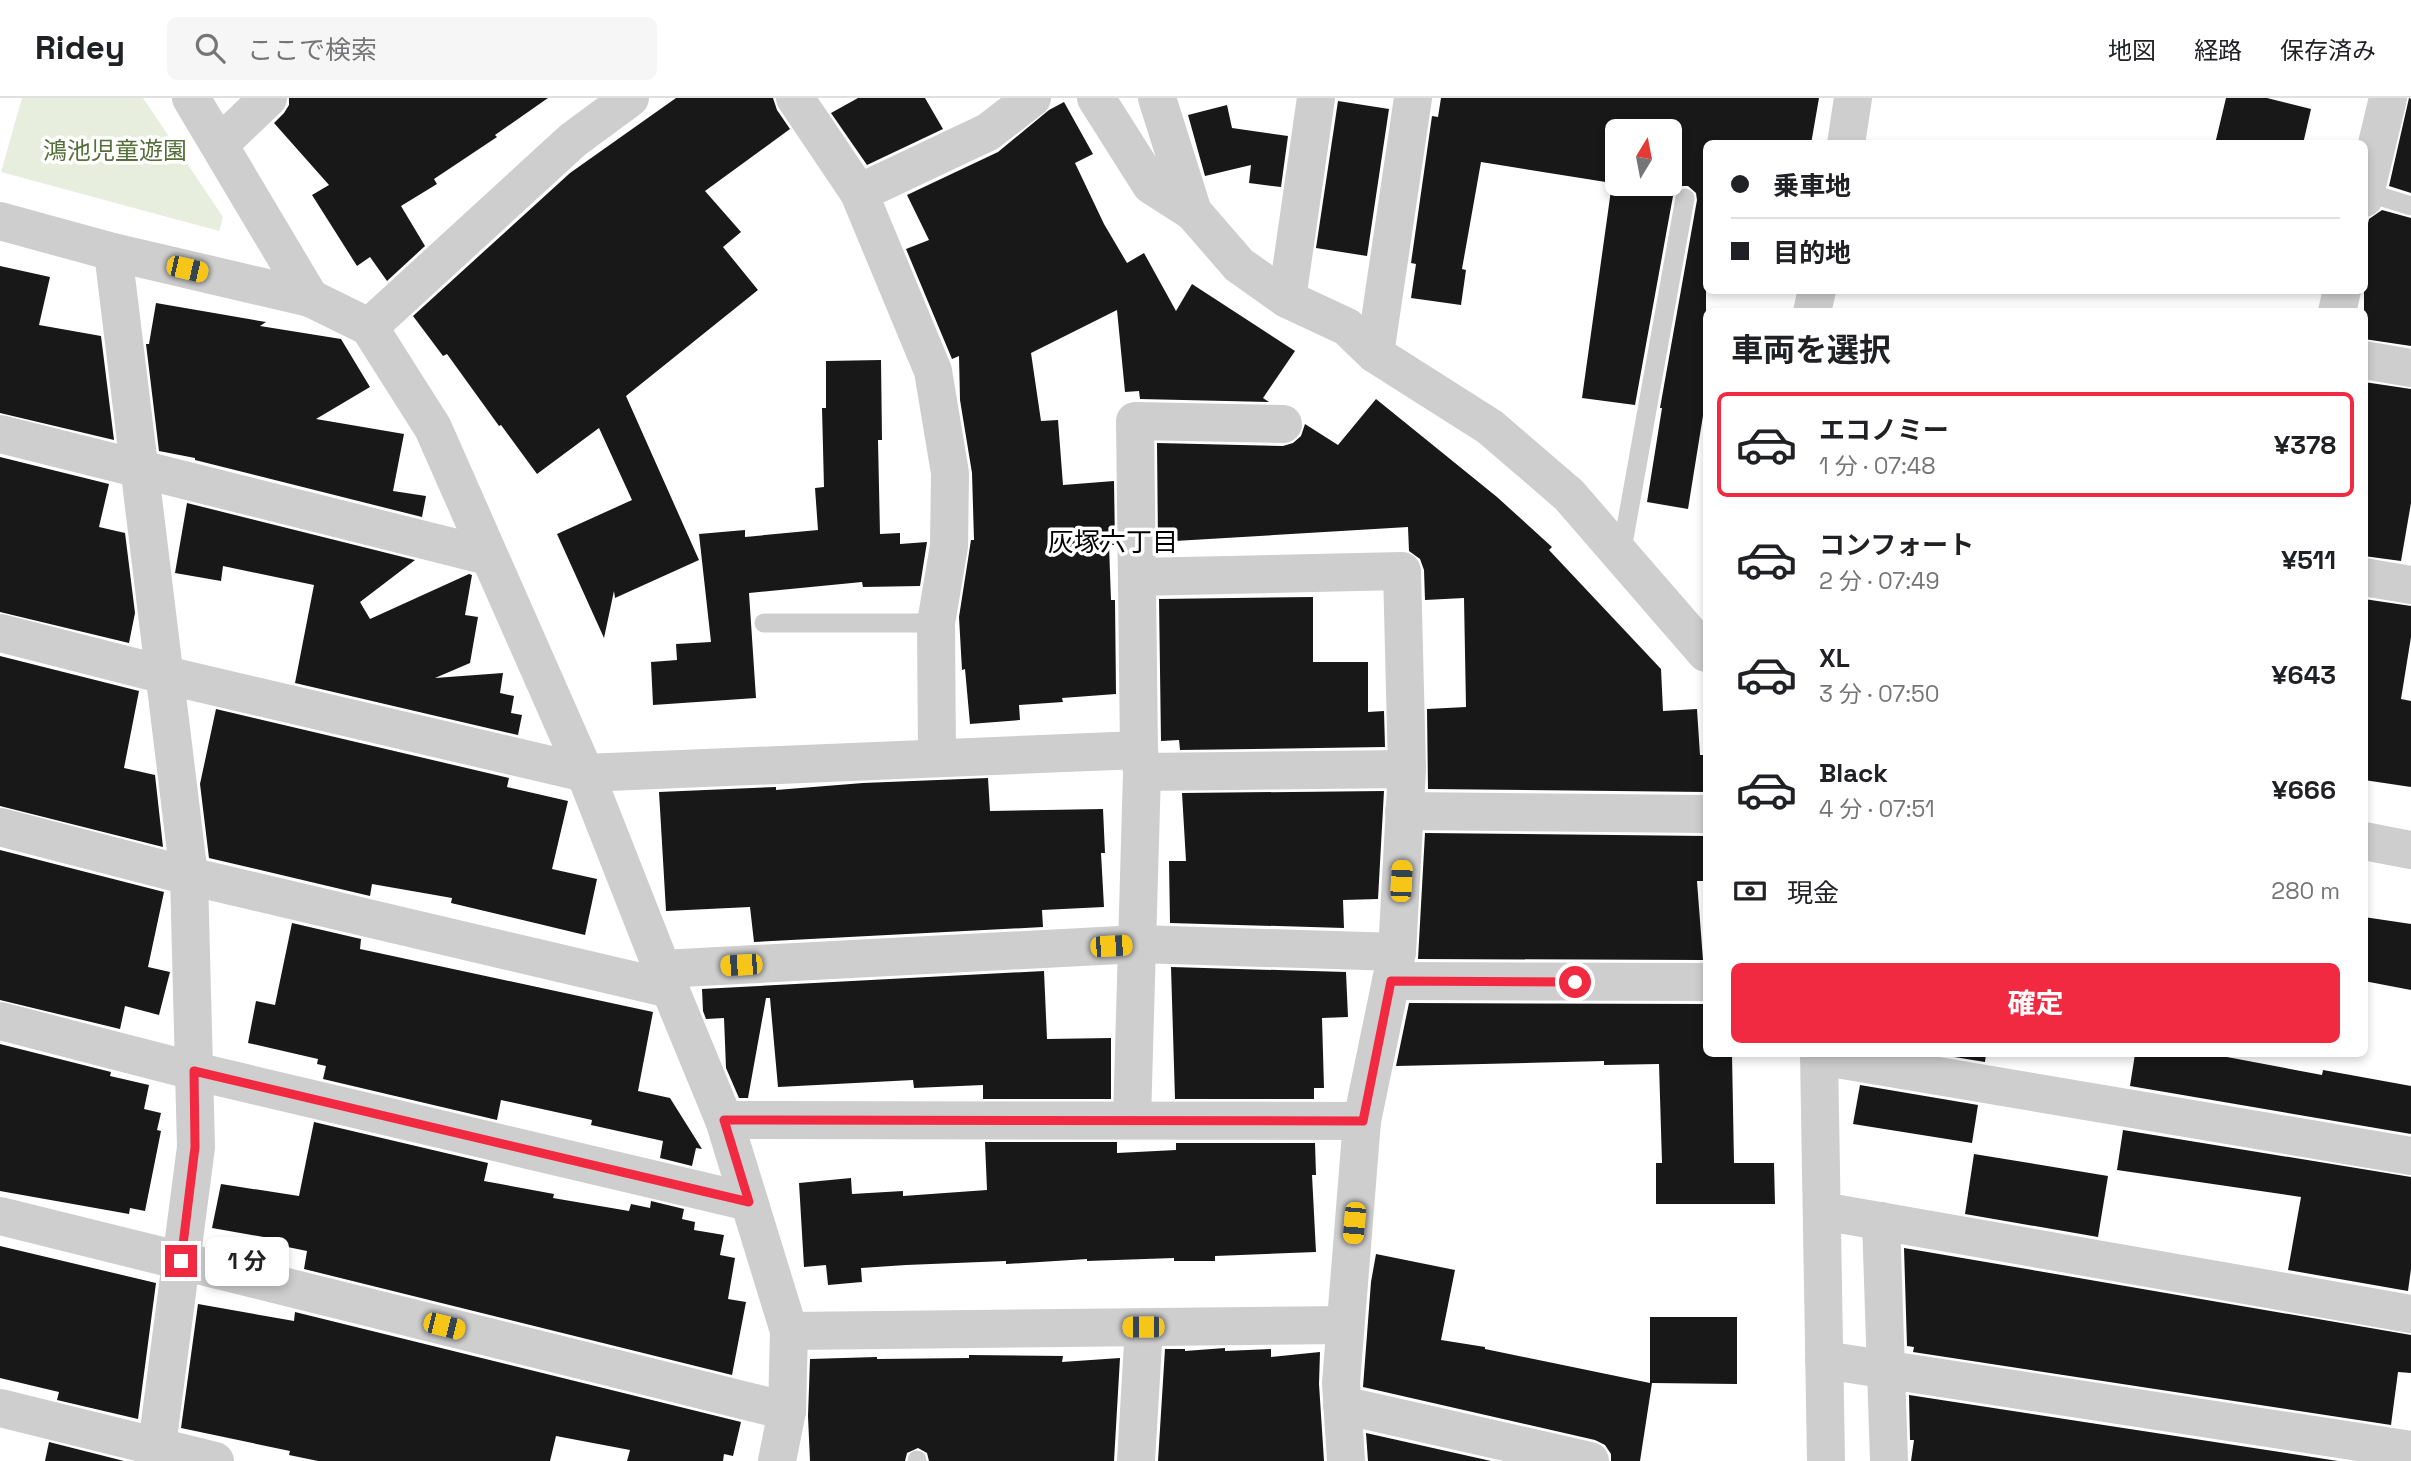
<!DOCTYPE html>
<html lang="ja">
<meta charset="utf-8">
<style>
:root{--surface:#fff;--page:#f6f6f6;--text:#202124;--muted:#757577;--line:#e0e0e0;--accent:#f12a42}
body{margin:0;font-family:"Space Grotesk","Noto Sans JP",sans-serif;background:var(--page);color:var(--text);height:100vh;display:flex;flex-direction:column;font-size:26px;white-space:nowrap}
*{box-sizing:border-box;margin:0}
p{font-size:23px;color:var(--muted)}
.icon{flex:none;width:38px;height:38px;fill:none;stroke:currentColor;stroke-width:2;stroke-linecap:round;stroke-linejoin:round}
.map{position:relative;flex:1;overflow:hidden}
.details{position:absolute;left:1703px;top:210px;width:665px;height:749px;display:flex;flex-direction:column;background:var(--surface);border-radius:10px;box-shadow:0 4px 10px #0003}
.details>*{flex:none}
.banner{position:absolute;left:1703px;top:42px;width:665px;height:154px;border-radius:10px;box-shadow:0 4px 10px #0003;display:grid;align-content:center;height:154px;padding:0 28px;background:var(--surface)}
.needle{width:46px;rotate:10deg}
.fabs{position:absolute;left:1605px;top:21px;display:grid;gap:14px}
.fabs a{display:grid;place-items:center;width:77px;height:77px;border-radius:10px;background:var(--surface);box-shadow:0 4px 10px #0003;font-size:35px}
.end{position:absolute;width:32px;height:32px;margin:-16px;border:9px solid #f12a42;background:#fff;box-shadow:0 0 0 4px #fff}
.from{border-radius:50%}
.bubble{position:absolute;height:49px;border-radius:10px;background:var(--surface);box-shadow:0 4px 10px #0003;font-size:23px;font-weight:700;line-height:49px;text-align:center}
.car{position:absolute;width:21px;height:42px;margin:-21px -10px;border-radius:9px;box-shadow:0 0 5px 2px #0007;background:linear-gradient(#f5c518 24%,#345 0 40%,#f5c518 0 76%,#345 0 86%,#f5c518 0)}
.banner b{display:flex;align-items:center;gap:24px;height:66px;font-size:26px}
.banner b+b{border-top:2px solid var(--line)}
.banner i{width:18px;height:18px;background:var(--text)}
ul{padding:0;list-style:none}
li{display:flex;align-items:center;gap:21px;height:105px;margin:0 14px 10px;padding:0 14px;border:4px solid transparent;border-radius:10px}
li div{flex:1}
li b{display:block;font-size:26px}
li em{font-style:normal;font-weight:700}
li.active{border-color:var(--accent)}
li>.icon{width:63px;height:63px;stroke-width:1.5}
h2{padding:0 28px;font-size:32px;line-height:84px}
.pay{display:flex;align-items:center;gap:18px;height:77px;padding:0 28px;font-size:26px}
.pay p{margin-inline-start:auto}
.button{display:flex;gap:14px;margin-top:auto;padding:14px 28px}
.button a{flex:1;height:80px;border-radius:10px;background:var(--accent);color:#fff;font-size:28px;font-weight:700;line-height:80px;text-align:center}
header{display:flex;align-items:center;gap:42px;box-sizing:border-box;height:98px;padding:0 35px;background:var(--surface);border-bottom:2px solid var(--line)}
header strong{font-size:33px}
nav{display:flex;gap:38px;margin-inline-start:auto;font-size:24px}
.search{width:490px;height:63px;background:var(--page);display:flex;align-items:center;gap:18px;box-sizing:border-box;padding:0 24px;border-radius:10px;color:var(--muted);font-size:26px}
.map>svg:first-child{display:block}
.green{fill:#e8eede}
.building{fill:#181818;fill-rule:evenodd}
.lines{fill:none;stroke-linecap:round;stroke-linejoin:round}
.service{stroke:#cecece;stroke-width:19}
.minor{stroke:#cecece;stroke-width:38}
.tertiary{stroke:#cecece;stroke-width:38}
.route{stroke:#f12a42;stroke-width:9}
.labels{text-anchor:middle;dominant-baseline:central;stroke-width:7;stroke-linejoin:round;paint-order:stroke}
.park-label{font-size:24px;fill:#56703a;stroke:#fff}
.neighbourhood-label{font-size:26px;fill:#000;stroke:#fff}
</style>
<header>
<strong>Ridey</strong>
<div class="search"><svg class="icon" aria-label="search" viewBox="0 0 24 24"><circle cx="10" cy="10" r="6"/><path d="M15 15l6 6"/></svg>ここで検索</div>
<nav><a>地図</a><a>経路</a><a>保存済み</a></nav>
</header>
<div class="map">
<svg width="2411" height="1363" viewBox="0 0 2411 1363">
<rect width="100%" height="100%" fill="#fff"/>
<polygon class="green" points="22,0 143,0 223,119 219,133 1,74"/>
<g class="building">
<polygon points="289,0 548,0 495,37 497,39 434,81 437,86 401,108 425,148 387,183 370,159 357,168 312,97 329,87 274,25 284,15 289,7"/>
<polygon points="676,0 773,0 777,12 790,31 705,93 741,134 723,149 758,192 626,298 699,462 615,500 614,493 604,540 557,436 632,402 599,330 537,376 501,327 499,328 447,256 443,258 413,218 570,75"/>
<polygon points="858,0 925,0 943,31 867,67 831,15"/>
<path d="M1441,0H1819L1811,46H1706V299L1688,411L1647,404L1662,310H1660L1697,102L1696,95L1688,88H1682L1676,92L1673,98L1635,307L1582,300L1612,85L1481,64L1462,171L1466,172L1461,207L1411,200L1416,166L1411,165L1432,18L1438,19ZM1617,33H1670V86H1617Z"/>
<polygon points="2226,0 2267,0 2311,11 2303,46 2215,46"/>
<polygon points="2409,0 2411,1 2411,95 2389,88"/>
<polygon points="1338,3 1389,11 1367,158 1316,150"/>
<polygon points="1064,4 1093,56 1075,65 1104,126 1127,165 1144,155 1176,213 1192,186 1295,253 1263,300 1269,304 1140,301 1139,293 1125,294 1117,212 1031,255 1041,323 1058,322 1063,387 1114,383 1115,447 1109,447 1111,502 1115,502 1116,596 1062,600 1063,604 1019,607 1020,622 970,626 965,571 962,572 959,519 971,442 974,442 972,375 960,302 959,258 952,261 906,151 929,142 907,97 998,54 1049,12"/>
<polygon points="1227,7 1232,30 1288,38 1281,89 1249,85 1251,67 1205,78 1188,17"/>
<polygon points="2382,112 2411,120 2411,248 2364,241 2364,143 2369,121"/>
<polygon points="0,168 50,179 39,227 101,238 114,342 0,315"/>
<polygon points="156,205 266,224 260,228 341,241 370,289 316,321 404,336 393,393 426,398 422,419 195,362 195,360 159,353 146,246 149,246"/>
<polygon points="881,262 882,342 878,342 880,436 900,435 900,446 927,444 920,488 863,489 862,484 749,495 756,600 653,607 651,564 677,562 676,546 711,544 699,436 745,432 745,439 818,432 815,390 824,389 822,310 826,310 826,263"/>
<polygon points="2364,284 2411,291 2411,405 2401,463 2364,458"/>
<polygon points="1376,301 1497,399 1552,449 1549,452 1661,571 1663,613 1697,611 1700,657 1706,657 1706,694 1428,691 1427,611 1466,609 1464,500 1425,502 1424,472 1420,461 1409,453 1408,429 1158,444 1157,345 1283,348 1293,345 1301,338 1305,326 1338,347"/>
<polygon points="0,359 109,386 99,429 125,435 135,515 129,545 0,514"/>
<polygon points="187,405 415,462 360,504 370,521 469,476 472,477 465,517 478,519 470,565 435,580 503,575 500,595 514,598 511,615 522,617 518,637 295,585 314,487 223,468 221,483 175,475"/>
<polygon points="1313,499 1313,564 1368,564 1368,614 1384,613 1385,649 1180,652 1179,642 1161,643 1159,501"/>
<polygon points="2364,501 2411,508 2411,539 2401,601 2411,603 2411,689 2364,682"/>
<polygon points="0,558 139,593 124,670 155,677 163,749 0,708"/>
<polygon points="216,611 509,680 507,689 568,703 552,771 597,781 585,837 451,805 452,800 372,786 370,798 209,760 200,686"/>
<polygon points="988,680 990,713 1103,711 1105,755 1101,755 1104,809 1042,812 1043,829 754,844 750,809 666,813 659,694 776,689 776,692 863,685"/>
<polygon points="1384,693 1378,801 1343,802 1344,830 1170,825 1169,763 1186,763 1182,695"/>
<polygon points="1425,735 1706,738 1706,783 1697,783 1703,862 1418,861"/>
<polygon points="0,752 164,794 148,869 170,874 159,917 125,908 120,931 0,902"/>
<polygon points="2364,819 2411,826 2411,892 2364,883"/>
<polygon points="292,825 361,841 360,851 653,914 638,993 670,1000 702,1051 696,1050 692,1068 660,1060 663,1043 591,1027 592,1022 501,1002 497,1022 323,981 326,968 317,966 318,961 248,945 256,903 275,907"/>
<polygon points="1171,869 1346,874 1348,919 1322,920 1324,990 1314,990 1314,1001 1175,1001"/>
<polygon points="1044,873 1047,941 1111,940 1111,1001 983,1001 983,987 914,990 913,982 778,989 770,900 766,900 748,1000 739,1000 726,970 724,920 706,921 703,913 702,891"/>
<polygon points="1409,905 1706,906 1706,956 1732,956 1734,1065 1774,1065 1775,1106 1656,1106 1656,1065 1662,1065 1659,966 1604,967 1604,963 1396,968"/>
<polygon points="0,946 111,974 110,978 149,987 144,1011 161,1015 157,1032 161,1033 145,1113 130,1110 129,1116 0,1093"/>
<polygon points="1936,956 1986,956 1985,964"/>
<polygon points="2135,956 2211,956 2322,977 2323,972 2411,988 2411,1036 2130,988"/>
<polygon points="1860,987 1978,1007 1972,1045 1853,1026"/>
<polygon points="314,1024 488,1065 484,1083 554,1096 553,1100 629,1113 631,1106 650,1110 651,1103 684,1111 682,1121 695,1124 694,1132 724,1137 720,1157 735,1160 728,1201 746,1204 732,1277 304,1171 307,1153 268,1145 269,1140 212,1130 221,1086 299,1098"/>
<polygon points="2123,1032 2411,1079 2411,1171 2408,1193 2288,1172 2301,1099 2117,1072"/>
<polygon points="985,1044 1117,1044 1117,1055 1176,1052 1176,1045 1315,1045 1316,1077 1312,1077 1316,1154 1215,1158 1215,1163 1174,1163 1174,1160 1087,1163 1087,1161 1006,1166 1006,1163 906,1167 861,1170 862,1184 828,1187 826,1167 804,1169 799,1085 851,1080 852,1096 903,1093 903,1098 987,1092"/>
<polygon points="1974,1056 2108,1078 2098,1139 1965,1116"/>
<polygon points="0,1148 156,1185 138,1321 57,1302 59,1294 0,1280"/>
<polygon points="1904,1150 2411,1237 2411,1275 2398,1274 2391,1327 1913,1254 1914,1249 1907,1248"/>
<polygon points="1376,1156 1455,1172 1441,1242 1485,1249 1485,1251 1650,1285 1650,1219 1737,1219 1737,1286 1652,1285 1640,1363 1611,1363 1611,1356 1605,1347 1595,1342 1363,1289 1371,1184"/>
<polygon points="198,1206 294,1223 295,1214 741,1324 733,1358 724,1356 723,1363 627,1363 630,1352 556,1338 550,1363 318,1363 289,1357 290,1353 181,1330"/>
<polygon points="1225,1250 1225,1253 1271,1251 1271,1259 1320,1254 1319,1286 1324,1363 1158,1363 1165,1251 1185,1251 1185,1253"/>
<polygon points="969,1257 1063,1258 1062,1264 1120,1260 1114,1363 929,1363 927,1355 918,1350 907,1355 905,1363 810,1363 808,1318 810,1261 877,1259 877,1261 969,1260"/>
<polygon points="1909,1297 2338,1363 1911,1363 1914,1342 1910,1342"/>
<polygon points="1366,1335 1491,1363 1368,1363"/>
<polygon points="49,1344 124,1363 45,1363"/>
</g>
<g class="lines">
<g class="service">
<polyline points="2366,94 2411,108"/>
<polyline points="1621,457 1685,100"/>
<polyline points="764,525 936,525"/>
<polyline points="917,1363 917,1362"/>
</g>
<g class="minor">
<polyline points="795,0 859,95 933,273 950,375 949,448 936,525 937,659"/>
<polyline points="1096,0 1151,87 1193,114"/>
<polyline points="1157,0 1193,114 1239,167 1287,201 1347,229 1375,256 1490,329 1569,397 1706,555"/>
<polyline points="220,46 268,0"/>
<polyline points="1846,46 1853,0"/>
<polyline points="859,95 988,34 1032,0"/>
<polyline points="2364,100 2388,0"/>
<polyline points="113,154 189,778 196,1049 155,1363"/>
<polyline points="310,200 369,229 433,330 585,675 670,891 724,1022 789,1233 787,1313 777,1363"/>
<polyline points="1287,201 1316,0"/>
<polyline points="1812,214 1817,192"/>
<polyline points="2337,214 2342,192"/>
<polyline points="369,229 573,42 630,0"/>
<polyline points="1375,256 1413,0"/>
<polyline points="2364,262 2411,270"/>
<polyline points="0,336 488,458"/>
<polyline points="1137,479 1402,473 1407,671"/>
<polyline points="2364,479 2411,487"/>
<polyline points="0,535 165,577 585,675 1139,652"/>
<polyline points="1142,674 1407,671 1397,854 1362,1023 1341,1285 1346,1363"/>
<polyline points="1404,713 1706,716"/>
<polyline points="0,729 189,778 670,891"/>
<polyline points="2364,743 2411,752"/>
<polyline points="662,871 1138,846 1397,854"/>
<polyline points="1391,883 1706,884"/>
<polyline points="0,923 194,973 749,1104"/>
<polyline points="1819,956 1826,1363"/>
<polyline points="1819,958 2411,1058"/>
<polyline points="724,1022 1362,1023"/>
<polyline points="1132,1022 1142,674 1139,652 1135,323 1283,326"/>
<polyline points="1822,1113 2411,1216"/>
<polyline points="0,1118 787,1313"/>
<polyline points="1881,1123 1889,1363"/>
<polyline points="789,1233 1345,1227"/>
<polyline points="1824,1262 2411,1352"/>
<polyline points="1342,1307 1590,1363"/>
<polyline points="0,1310 215,1363"/>
<polyline points="1136,1363 1144,1229"/>
</g>
<g class="tertiary">
<polyline points="191,0 310,200"/>
<polyline points="0,123 113,154 310,200"/>
</g>
</g>
<g class="lines">
<polyline class="route" points="181,1163 195,1049 194,973 749,1104 724,1022 1363,1023 1391,883 1575,884"/>
</g>
<g class="labels">
<g class="park-label">
<text x="115" y="52">鴻池児童遊園</text>
</g>
<g class="neighbourhood-label">
<text x="1113" y="444">灰塚六丁目</text>
</g>
</g>
</svg>
<div class="fabs">
<a><svg class="needle" viewBox="-14 -14 28 28"><path d="M0-13l5 13h-10z" fill="#e53935"/><path d="M0 13l5-13h-10z" fill="#757577"/></svg></a>
</div>
<i class="end from" style="left:1575px;top:884px"></i>
<i class="end" style="left:181px;top:1163px"></i>
<div class="bubble" style="left:205px;top:1139px;width:84px">1 分</div>
<i class="car" style="left:187px;top:171px;rotate:103deg"></i>
<i class="car" style="left:1401px;top:783px;rotate:3deg"></i>
<i class="car" style="left:1111px;top:848px;rotate:87deg"></i>
<i class="car" style="left:741px;top:867px;rotate:267deg"></i>
<i class="car" style="left:1354px;top:1125px;rotate:185deg"></i>
<i class="car" style="left:444px;top:1228px;rotate:104deg"></i>
<i class="car" style="left:1143px;top:1229px;rotate:270deg"></i>
<div class="banner">
<b><i class="from"></i>乗車地</b>
<b><i></i>目的地</b>
</div>
<section class="details">
<h2>車両を選択</h2>
<ul>
<li class="active"><svg class="icon" aria-label="car" viewBox="0 0 24 24"><path d="M5 17H2v-5l4-1 3-4h7l3 4 3 1v5h-3M9 17h6M6 11h13"/><circle cx="7" cy="17" r="2"/><circle cx="17" cy="17" r="2"/></svg><div><b>エコノミー</b><p>1 分 · 07:48</p></div><em>¥378</em></li>
<li><svg class="icon" aria-label="car" viewBox="0 0 24 24"><path d="M5 17H2v-5l4-1 3-4h7l3 4 3 1v5h-3M9 17h6M6 11h13"/><circle cx="7" cy="17" r="2"/><circle cx="17" cy="17" r="2"/></svg><div><b>コンフォート</b><p>2 分 · 07:49</p></div><em>¥511</em></li>
<li><svg class="icon" aria-label="car" viewBox="0 0 24 24"><path d="M5 17H2v-5l4-1 3-4h7l3 4 3 1v5h-3M9 17h6M6 11h13"/><circle cx="7" cy="17" r="2"/><circle cx="17" cy="17" r="2"/></svg><div><b>XL</b><p>3 分 · 07:50</p></div><em>¥643</em></li>
<li><svg class="icon" aria-label="car" viewBox="0 0 24 24"><path d="M5 17H2v-5l4-1 3-4h7l3 4 3 1v5h-3M9 17h6M6 11h13"/><circle cx="7" cy="17" r="2"/><circle cx="17" cy="17" r="2"/></svg><div><b>Black</b><p>4 分 · 07:51</p></div><em>¥666</em></li>
</ul>
<div class="pay"><svg class="icon" aria-label="cash" viewBox="0 0 24 24"><path d="M3 7h18v10H3z"/><circle cx="12" cy="12" r="2"/></svg>現金<p>280 m</p></div>
<div class="button"><a>確定</a></div>
</section>
</div>
